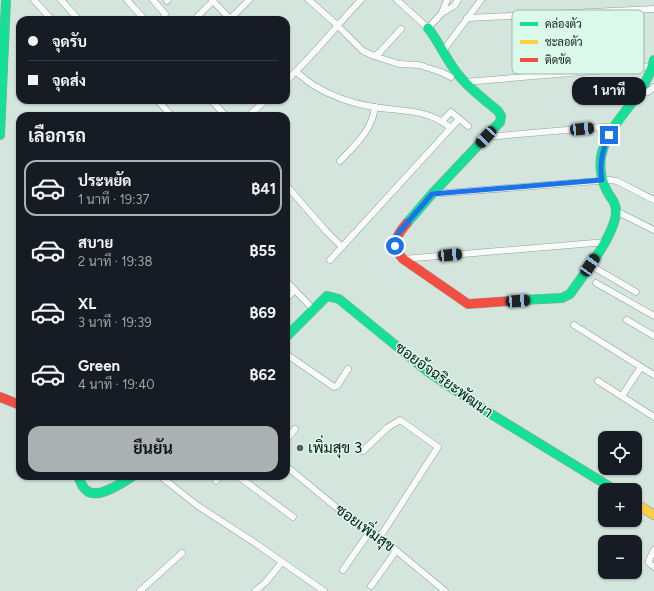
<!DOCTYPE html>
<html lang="th">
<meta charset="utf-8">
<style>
:root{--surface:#171b24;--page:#242831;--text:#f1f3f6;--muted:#9ea1a6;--line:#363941;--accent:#aab2b1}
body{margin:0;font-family:Figtree,Sarabun,sans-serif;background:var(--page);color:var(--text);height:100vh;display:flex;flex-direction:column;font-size:15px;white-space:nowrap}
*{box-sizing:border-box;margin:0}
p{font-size:13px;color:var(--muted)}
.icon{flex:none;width:22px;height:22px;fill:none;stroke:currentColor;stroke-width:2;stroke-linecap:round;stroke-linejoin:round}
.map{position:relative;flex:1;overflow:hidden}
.side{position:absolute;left:16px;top:112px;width:274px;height:368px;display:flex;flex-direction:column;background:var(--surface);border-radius:12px;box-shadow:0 1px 3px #0004}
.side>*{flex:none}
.banner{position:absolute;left:16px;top:16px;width:274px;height:88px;border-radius:12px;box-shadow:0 1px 3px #0004;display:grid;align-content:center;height:88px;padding:0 12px;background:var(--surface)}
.tools{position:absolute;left:598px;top:431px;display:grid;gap:8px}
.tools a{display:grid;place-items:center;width:44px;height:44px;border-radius:8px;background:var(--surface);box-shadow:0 1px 3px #0004;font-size:20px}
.end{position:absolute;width:18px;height:18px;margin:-9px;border:5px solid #1a73e8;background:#fff;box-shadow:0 0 0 2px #fff}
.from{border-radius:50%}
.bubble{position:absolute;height:28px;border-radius:12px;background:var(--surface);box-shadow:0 1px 3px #0004;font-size:13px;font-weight:700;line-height:28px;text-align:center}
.car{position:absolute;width:12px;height:24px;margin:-12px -6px;border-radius:5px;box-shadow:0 0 3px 1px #0007;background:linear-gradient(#222 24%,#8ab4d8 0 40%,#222 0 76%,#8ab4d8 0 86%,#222 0)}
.banner b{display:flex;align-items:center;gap:14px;height:38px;font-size:15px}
.banner b+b{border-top:1px solid var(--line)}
.banner i{width:10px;height:10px;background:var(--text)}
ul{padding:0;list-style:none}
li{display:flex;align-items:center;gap:12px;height:56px;margin:0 8px 6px;padding:0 4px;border:2px solid transparent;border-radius:12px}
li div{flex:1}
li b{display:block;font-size:15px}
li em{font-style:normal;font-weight:700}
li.active{border-color:var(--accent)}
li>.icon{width:36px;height:36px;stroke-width:1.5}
h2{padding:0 12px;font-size:18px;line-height:48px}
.button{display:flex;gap:8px;margin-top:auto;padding:8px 12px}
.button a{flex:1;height:46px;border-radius:12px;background:var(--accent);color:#111;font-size:16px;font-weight:700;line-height:46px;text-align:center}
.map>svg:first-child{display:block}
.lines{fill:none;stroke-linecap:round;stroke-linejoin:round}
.street-casing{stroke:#929f99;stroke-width:7}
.fast-casing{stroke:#929f99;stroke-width:10}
.slow-casing{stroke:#929f99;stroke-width:10}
.jam-casing{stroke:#929f99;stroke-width:10}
.street{stroke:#f8fbfa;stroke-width:6}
.fast{stroke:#16e098;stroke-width:9}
.slow{stroke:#ffcf43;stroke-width:9}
.jam{stroke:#f24e42;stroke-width:9}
.route{stroke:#1a73e8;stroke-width:5}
.poi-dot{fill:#54625c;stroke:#daf9eb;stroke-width:1.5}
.labels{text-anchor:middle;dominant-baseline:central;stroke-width:3;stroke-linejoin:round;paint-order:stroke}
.street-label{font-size:15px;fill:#0f1b16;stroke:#daf9eb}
.poi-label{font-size:15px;fill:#0f1b16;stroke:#daf9eb;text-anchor:start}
.key{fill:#daf9eb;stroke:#9db6ab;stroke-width:1}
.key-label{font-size:11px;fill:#0f1b16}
</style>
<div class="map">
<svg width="654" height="591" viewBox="0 0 654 591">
<rect width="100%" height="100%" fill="#d3e5dd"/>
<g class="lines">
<defs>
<g id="street">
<polyline points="34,0 52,20"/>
<polyline points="61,0 79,20"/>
<polyline points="127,0 145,20"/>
<polyline points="153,0 165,14 163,20"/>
<polyline points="212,0 231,20"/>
<polyline points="309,0 337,25 363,51 374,56 399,64 419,65 441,72 451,77"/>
<polyline points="397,0 428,28 442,13 454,6 458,0"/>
<polyline points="167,1 168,0"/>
<polyline points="442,13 447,0"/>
<polyline points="467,18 654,9"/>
<polyline points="230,19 249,0"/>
<polyline points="194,20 213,1"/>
<polyline points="443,51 481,0"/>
<polyline points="374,56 380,52 401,29"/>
<path d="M296,72C302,76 307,81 313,85C331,96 354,104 374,107C404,112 425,108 451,128"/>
<path d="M286,81C313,56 336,26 361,0"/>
<polyline points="465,82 653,66"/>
<polyline points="642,89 648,92 654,87"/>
<polyline points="157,100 172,116"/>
<polyline points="211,100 226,116"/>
<polyline points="248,116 266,100"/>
<polyline points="442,121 451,112 468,126"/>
<polyline points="486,137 614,126"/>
<path d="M340,161C355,145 372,131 375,107"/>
<polyline points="286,185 326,231 342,247"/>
<polyline points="432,194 610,180 617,181 654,200"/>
<polyline points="616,211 654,230"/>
<polyline points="403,259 606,242"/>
<polyline points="330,260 459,119"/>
<polyline points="590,265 636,292"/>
<polyline points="286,281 313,309"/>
<polyline points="596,283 654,316"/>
<polyline points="286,299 295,290"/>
<polyline points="627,320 654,336"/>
<polyline points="574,325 654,375"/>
<polyline points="286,354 334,387 337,386 348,369"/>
<polyline points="598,381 654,417"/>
<polyline points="622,396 641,367"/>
<polyline points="286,440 295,429"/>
<polyline points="363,451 387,428 400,420 438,447 380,537"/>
<polyline points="286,466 337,508 380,537 445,591"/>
<polyline points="160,476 198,506 255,543 324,591"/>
<polyline points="238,476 293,517"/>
<polyline points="216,481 219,476"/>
<polyline points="654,550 649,560 649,563 654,567"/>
<polyline points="343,570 370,531"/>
<polyline points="371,586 396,551"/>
<polyline points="140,591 182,553"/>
<polyline points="255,591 265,583 282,562"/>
</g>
<g id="fast">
<polyline points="0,135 6,0"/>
<path d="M407,223L432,194L500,122L501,116L498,111C484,99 468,88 457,73C446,59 439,42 428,28"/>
<path d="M523,300L562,298L570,294C583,275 617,233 616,210C616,203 611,198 608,193C600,179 598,162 604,146C613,122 633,105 645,83C649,75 652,68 654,60"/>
<polyline points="286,337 327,296 339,299 427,371 491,414 615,490"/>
<path d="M78,476C80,481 82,487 86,490C97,501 123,482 133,476"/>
</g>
<polyline id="slow" points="635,503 654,515"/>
<g id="jam">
<path d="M407,223C396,236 390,245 403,259L468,304L523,300"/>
<polyline points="0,397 20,405"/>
</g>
</defs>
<use href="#street" class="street-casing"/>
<use href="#fast" class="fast-casing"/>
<use href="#slow" class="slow-casing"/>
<use href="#jam" class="jam-casing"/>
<use href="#street" class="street"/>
<use href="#fast" class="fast"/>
<use href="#slow" class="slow"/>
<use href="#jam" class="jam"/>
</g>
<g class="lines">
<path class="route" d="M395,246L397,236L400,231L432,194L602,180C599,164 602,150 609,135"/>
</g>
<circle class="poi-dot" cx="300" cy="448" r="4"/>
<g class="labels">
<g class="street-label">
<text transform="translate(444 380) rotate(36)">ซอยอัจฉริยะพัฒนา</text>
<text transform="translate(365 528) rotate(36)">ซอยเพิ่มสุข</text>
</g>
<g class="poi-label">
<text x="308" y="448">เพิ่มสุข 3</text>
</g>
</g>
<rect x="512" y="10" width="132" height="64" rx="6" class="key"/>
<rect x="520" y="22" width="18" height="4" fill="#16e098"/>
<rect x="520" y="40" width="18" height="4" fill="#ffcf43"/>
<rect x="520" y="58" width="18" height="4" fill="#f24e42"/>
<g class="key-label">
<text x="545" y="28">คล่องตัว</text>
<text x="545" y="46">ชะลอตัว</text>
<text x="545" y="64">ติดขัด</text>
</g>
</svg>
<div class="tools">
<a><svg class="icon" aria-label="locate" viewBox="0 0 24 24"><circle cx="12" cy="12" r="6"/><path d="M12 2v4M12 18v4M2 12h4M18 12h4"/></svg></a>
<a>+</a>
<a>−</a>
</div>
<i class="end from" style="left:395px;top:246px"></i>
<i class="end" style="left:609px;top:135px"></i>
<div class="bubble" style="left:572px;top:77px;width:74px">1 นาที</div>
<i class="car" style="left:582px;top:129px;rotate:85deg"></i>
<i class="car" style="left:486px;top:137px;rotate:223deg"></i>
<i class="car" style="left:450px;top:255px;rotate:85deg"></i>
<i class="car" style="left:590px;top:265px;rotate:34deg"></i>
<i class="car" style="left:518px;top:301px;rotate:86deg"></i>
<div class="banner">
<b><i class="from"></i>จุดรับ</b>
<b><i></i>จุดส่ง</b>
</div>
<section class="side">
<h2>เลือกรถ</h2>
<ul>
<li class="active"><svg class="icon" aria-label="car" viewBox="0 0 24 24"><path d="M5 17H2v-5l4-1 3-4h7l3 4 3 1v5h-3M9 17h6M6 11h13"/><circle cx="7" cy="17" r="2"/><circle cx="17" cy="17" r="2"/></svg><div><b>ประหยัด</b><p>1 นาที · 19:37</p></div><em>฿41</em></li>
<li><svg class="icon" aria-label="car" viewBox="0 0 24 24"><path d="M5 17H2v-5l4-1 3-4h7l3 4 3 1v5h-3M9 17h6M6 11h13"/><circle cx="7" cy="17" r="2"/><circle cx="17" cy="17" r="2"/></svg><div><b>สบาย</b><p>2 นาที · 19:38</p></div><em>฿55</em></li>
<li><svg class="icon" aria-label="car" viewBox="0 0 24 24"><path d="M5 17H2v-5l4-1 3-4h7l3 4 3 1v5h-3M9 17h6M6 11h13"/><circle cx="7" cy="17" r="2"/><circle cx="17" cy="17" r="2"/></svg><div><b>XL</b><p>3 นาที · 19:39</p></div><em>฿69</em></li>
<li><svg class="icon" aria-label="car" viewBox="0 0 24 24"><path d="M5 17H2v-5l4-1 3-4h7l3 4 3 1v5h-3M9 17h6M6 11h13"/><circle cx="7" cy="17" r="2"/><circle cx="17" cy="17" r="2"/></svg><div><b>Green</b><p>4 นาที · 19:40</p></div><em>฿62</em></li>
</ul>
<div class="button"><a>ยืนยัน</a></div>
</section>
</div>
